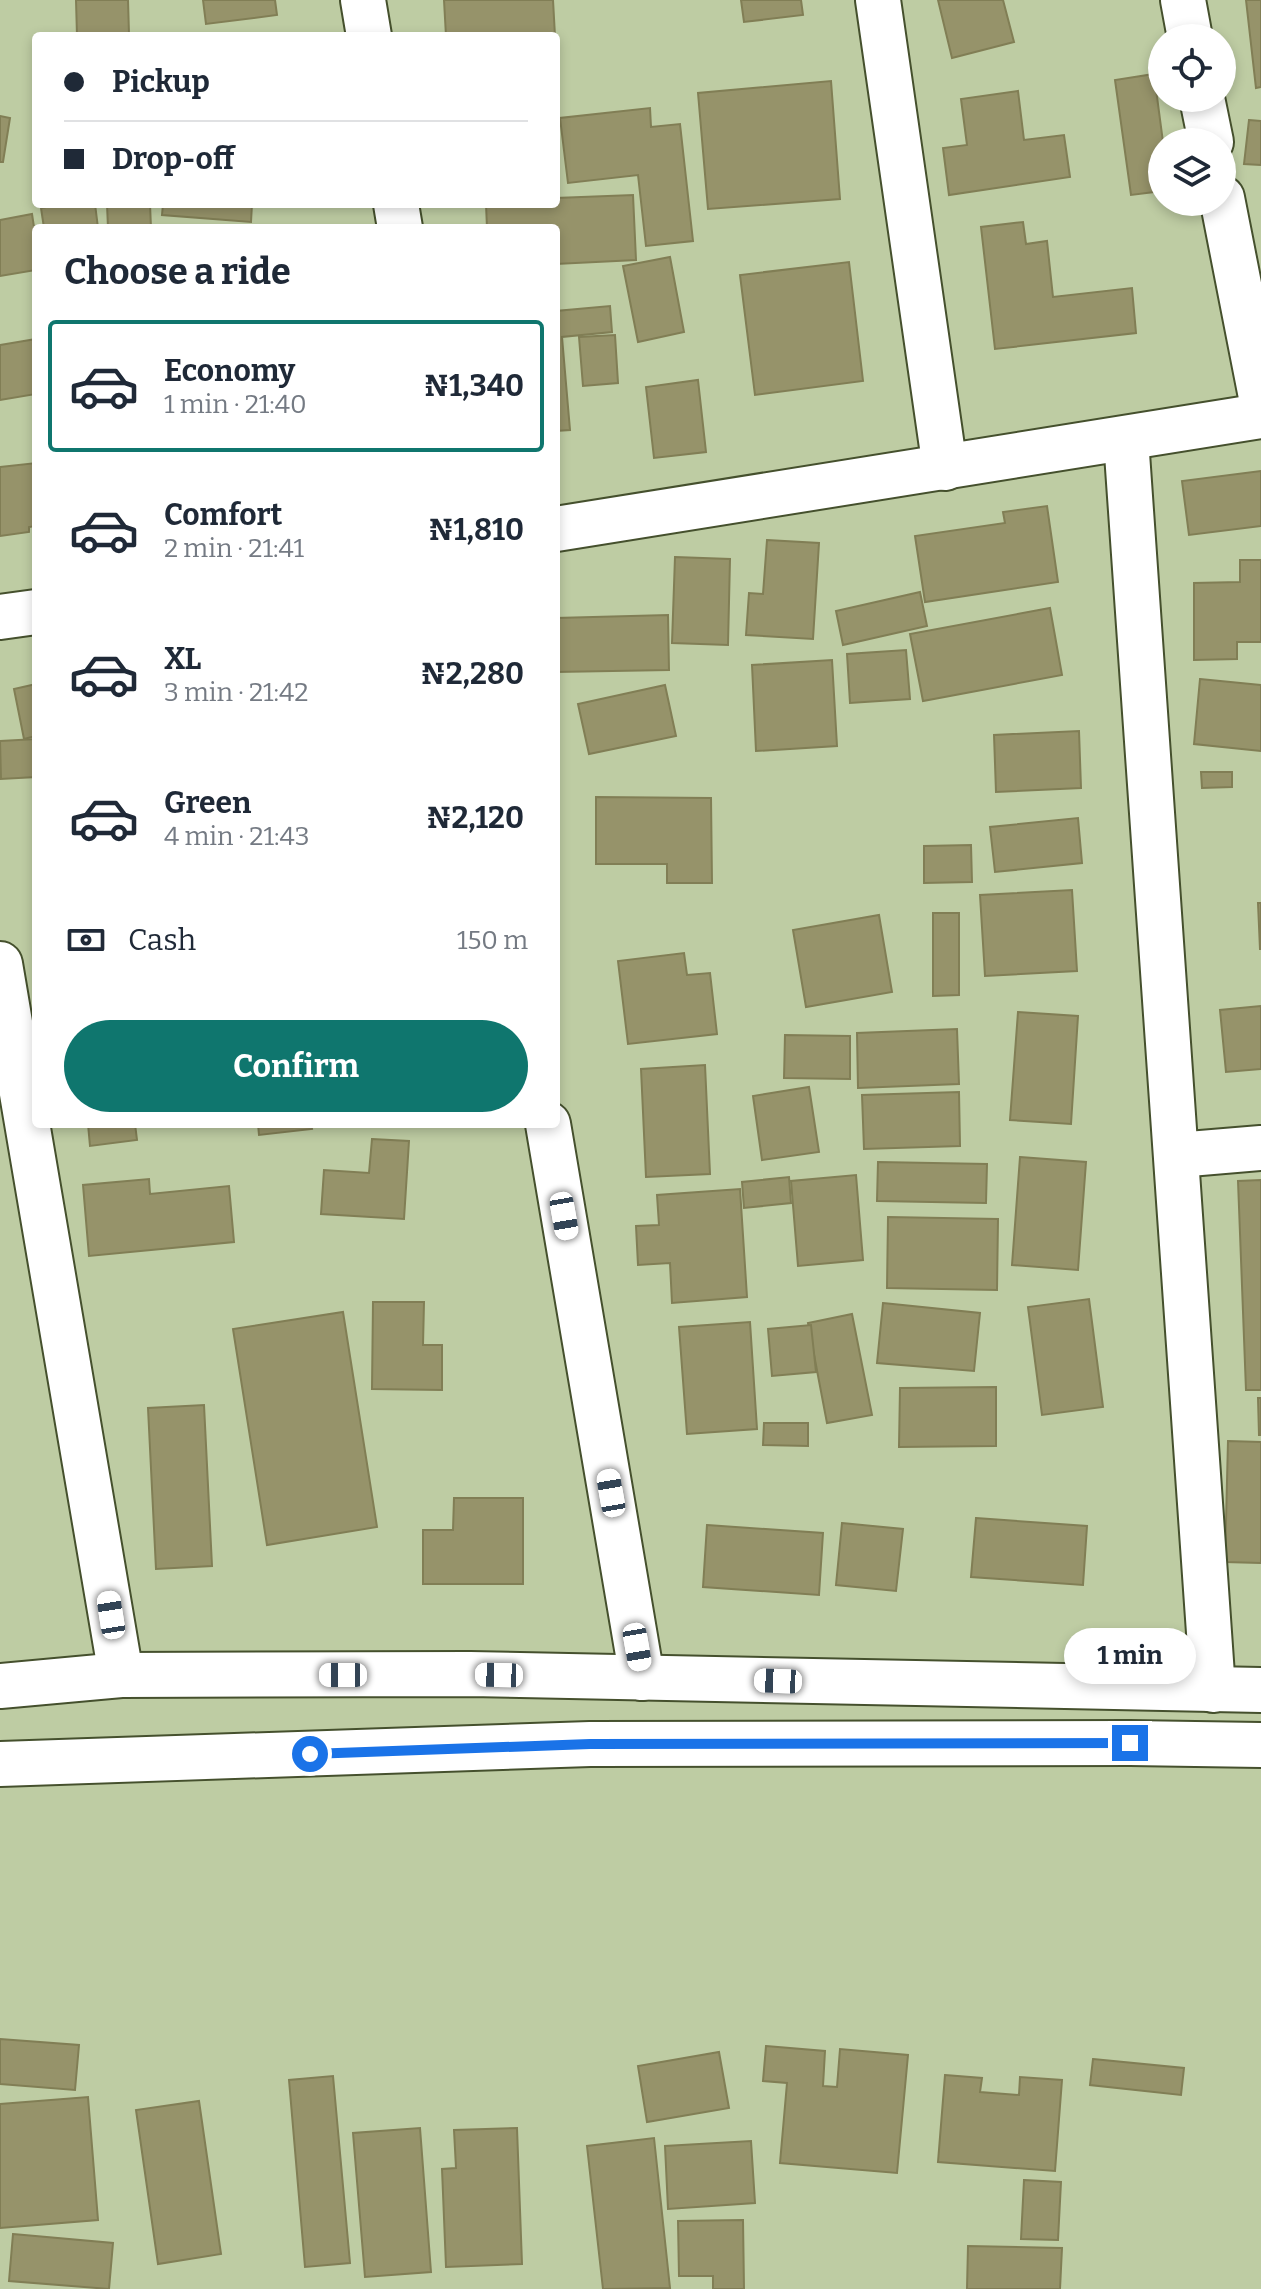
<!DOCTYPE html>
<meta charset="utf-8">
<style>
:root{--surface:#fff;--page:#f6f6f7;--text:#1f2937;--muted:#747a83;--line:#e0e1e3;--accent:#0f766e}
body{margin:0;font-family:Bitter,serif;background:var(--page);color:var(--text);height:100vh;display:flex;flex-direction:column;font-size:30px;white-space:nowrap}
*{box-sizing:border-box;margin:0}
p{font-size:26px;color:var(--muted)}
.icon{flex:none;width:44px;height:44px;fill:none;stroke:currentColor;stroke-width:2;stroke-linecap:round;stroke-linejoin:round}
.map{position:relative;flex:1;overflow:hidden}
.panel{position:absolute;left:32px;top:224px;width:528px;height:904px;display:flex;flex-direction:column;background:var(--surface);border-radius:8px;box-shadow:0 4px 12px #0003}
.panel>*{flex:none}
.guide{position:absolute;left:32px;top:32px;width:528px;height:176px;border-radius:8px;box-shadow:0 4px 12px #0003;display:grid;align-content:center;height:176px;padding:0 32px;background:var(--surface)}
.controls{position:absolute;left:1148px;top:24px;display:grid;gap:16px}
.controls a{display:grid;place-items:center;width:88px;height:88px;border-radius:50%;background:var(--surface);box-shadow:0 4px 12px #0003;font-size:40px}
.end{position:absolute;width:36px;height:36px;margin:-18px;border:10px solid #1a73e8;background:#fff;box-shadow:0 0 0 4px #fff}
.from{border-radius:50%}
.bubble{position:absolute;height:56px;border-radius:28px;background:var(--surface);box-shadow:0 4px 12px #0003;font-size:26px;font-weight:700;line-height:56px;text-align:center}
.car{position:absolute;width:24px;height:48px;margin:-24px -12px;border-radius:10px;box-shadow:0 0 6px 2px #0007;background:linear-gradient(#fff 24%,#345 0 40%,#fff 0 76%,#345 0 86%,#fff 0)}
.guide b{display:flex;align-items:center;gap:28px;height:76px;font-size:30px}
.guide b+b{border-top:2px solid var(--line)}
.guide i{width:20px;height:20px;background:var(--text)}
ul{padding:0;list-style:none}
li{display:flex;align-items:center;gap:24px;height:132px;margin:0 16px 12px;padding:0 16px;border:4px solid transparent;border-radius:8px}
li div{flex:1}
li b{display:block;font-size:30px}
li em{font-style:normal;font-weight:700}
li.selected{border-color:var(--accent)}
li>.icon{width:72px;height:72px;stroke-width:1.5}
h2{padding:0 32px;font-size:36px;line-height:96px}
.pay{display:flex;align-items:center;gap:20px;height:88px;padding:0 32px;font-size:30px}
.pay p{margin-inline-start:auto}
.primary-button{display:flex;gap:16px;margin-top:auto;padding:16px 32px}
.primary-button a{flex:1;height:92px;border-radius:48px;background:var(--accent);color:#fff;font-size:32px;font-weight:700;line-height:92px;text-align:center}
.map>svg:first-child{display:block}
.building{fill:#96936a;stroke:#817e55;stroke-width:2}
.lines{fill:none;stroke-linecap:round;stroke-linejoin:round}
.minor-casing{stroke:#45502d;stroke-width:48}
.major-casing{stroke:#45502d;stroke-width:48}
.minor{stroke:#fff;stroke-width:44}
.major{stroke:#fff;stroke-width:44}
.route{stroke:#1a73e8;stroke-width:10}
</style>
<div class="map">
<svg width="1261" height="2289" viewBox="0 0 1261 2289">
<rect width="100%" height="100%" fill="#becca3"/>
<g class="building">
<polygon points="76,0 128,0 129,34 77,36"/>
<polygon points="203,0 275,0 277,15 206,24"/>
<polygon points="444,0 553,0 555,36 446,36"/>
<polygon points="741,0 801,0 803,15 744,22"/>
<polygon points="938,0 1003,0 1014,42 952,58"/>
<polygon points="1246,0 1261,0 1261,87 1256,88"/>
<polygon points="1154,74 1163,142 1162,191 1131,195 1115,80"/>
<polygon points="831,81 840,199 708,209 698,93"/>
<polygon points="1018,91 1024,140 1064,135 1070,177 949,195 943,148 967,145 961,99"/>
<polygon points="650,108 651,127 680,124 693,241 646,246 638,175 568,183 560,118"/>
<polygon points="0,116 10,118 3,162 0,162"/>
<polygon points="1249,120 1261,121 1261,165 1244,164"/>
<polygon points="633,195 636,260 556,264 556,228 487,228 486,204 556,204 556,198"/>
<polygon points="63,204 95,204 98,228 44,228 41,208"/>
<polygon points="107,204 150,204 151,228 108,228"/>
<polygon points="163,204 252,204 251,222 162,215"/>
<polygon points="32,214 36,240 36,270 0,276 0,220"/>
<polygon points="1023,222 1026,244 1047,241 1053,297 1132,288 1136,333 995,349 981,227"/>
<polygon points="670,257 684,332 638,342 623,266"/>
<polygon points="849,262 863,381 755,395 740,275"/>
<polygon points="610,306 612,332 562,337 570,430 556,431 556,311"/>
<polygon points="615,335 618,383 583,386 579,337"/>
<polygon points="36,339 36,394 0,400 0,345"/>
<polygon points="698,380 706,452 654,458 646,387"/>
<polygon points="36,463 36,526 29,527 29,532 0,536 0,467"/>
<polygon points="1261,471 1261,526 1189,535 1182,481"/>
<polygon points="1047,506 1058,582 925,602 915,536 1005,523 1003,512"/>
<polygon points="767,540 819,543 813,639 746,635 749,593 763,594"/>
<polygon points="675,557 730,559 728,645 672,643"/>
<polygon points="1240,560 1261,560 1261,642 1237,642 1237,659 1194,660 1194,583 1240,582"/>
<polygon points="920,592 927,626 843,645 836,611"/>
<polygon points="1050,608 1062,675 923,701 910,634"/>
<polygon points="668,615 669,670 556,672 556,618"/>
<polygon points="906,650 910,699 850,703 847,654"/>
<polygon points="832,660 837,746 756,751 752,665"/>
<polygon points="1200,679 1261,685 1261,751 1194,744"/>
<polygon points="36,684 36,736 24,739 14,689"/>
<polygon points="665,685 676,736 589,754 578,704"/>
<polygon points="1079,731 1081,788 996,792 994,735"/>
<polygon points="36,739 36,777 1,779 0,741"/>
<polygon points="1201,772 1232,772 1232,787 1202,788"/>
<polygon points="596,797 711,798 712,883 667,883 667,864 596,864"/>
<polygon points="1078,818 1082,863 995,872 990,827"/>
<polygon points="971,845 972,882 924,883 924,846"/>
<polygon points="1072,890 1077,971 985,976 980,895"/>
<polygon points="1258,903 1261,903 1261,949 1260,949"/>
<polygon points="933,913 959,913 959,995 933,996"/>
<polygon points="879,915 892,992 806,1007 793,930"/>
<polygon points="684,953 687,975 710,973 717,1034 628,1044 618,961"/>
<polygon points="1261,1006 1261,1069 1226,1072 1220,1010"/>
<polygon points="1018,1012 1078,1016 1071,1124 1010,1120"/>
<polygon points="957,1029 959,1084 858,1088 857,1033"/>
<polygon points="785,1035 850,1036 850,1079 784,1078"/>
<polygon points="705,1065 710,1174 646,1177 641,1069"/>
<polygon points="809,1087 819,1152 762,1160 753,1096"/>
<polygon points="959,1092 960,1146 864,1149 862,1095"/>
<polygon points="88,1124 135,1124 137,1140 90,1146"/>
<polygon points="258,1124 311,1124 312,1129 259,1135"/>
<polygon points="372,1139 409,1141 404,1219 321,1214 324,1170 369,1173"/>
<polygon points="1020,1157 1086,1162 1078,1270 1012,1265"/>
<polygon points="878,1162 987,1164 986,1203 877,1201"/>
<polygon points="856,1175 863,1260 798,1266 791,1181"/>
<polygon points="789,1177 791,1203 744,1208 742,1182"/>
<polygon points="149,1179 150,1194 229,1186 234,1242 89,1256 83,1185"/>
<polygon points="1261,1180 1261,1390 1246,1390 1238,1181"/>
<polygon points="740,1189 747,1297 672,1303 670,1263 638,1265 636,1226 659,1225 657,1195"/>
<polygon points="888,1217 998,1219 997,1290 887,1288"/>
<polygon points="1089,1299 1103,1407 1042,1415 1028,1307"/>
<polygon points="373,1302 424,1302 423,1345 442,1345 442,1390 372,1389"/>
<polygon points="883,1303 980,1313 974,1371 877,1363"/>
<polygon points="343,1312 377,1527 267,1545 233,1329"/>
<polygon points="852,1314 872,1415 827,1423 808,1323"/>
<polygon points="750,1322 757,1429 687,1434 679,1327"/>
<polygon points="811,1325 816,1372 772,1376 768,1329"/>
<polygon points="996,1387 996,1446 899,1447 900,1388"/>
<polygon points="1258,1398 1261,1398 1261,1435 1259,1435"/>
<polygon points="204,1405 212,1566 156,1569 148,1408"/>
<polygon points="764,1423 808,1423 808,1446 763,1445"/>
<polygon points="1228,1441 1261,1442 1261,1563 1225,1562"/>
<polygon points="454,1498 523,1498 523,1584 423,1584 423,1530 453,1530"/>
<polygon points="976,1518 1087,1526 1083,1585 971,1577"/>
<polygon points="842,1523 903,1529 896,1591 836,1585"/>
<polygon points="707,1525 823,1533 819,1595 703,1587"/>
<polygon points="0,2039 79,2045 75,2090 0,2084"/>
<polygon points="766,2046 825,2051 823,2086 837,2087 840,2049 908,2055 897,2173 780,2163 787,2083 763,2081"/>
<polygon points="719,2052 729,2108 647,2122 638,2066"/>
<polygon points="1093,2059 1184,2068 1181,2095 1090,2085"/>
<polygon points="945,2075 982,2078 980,2092 1019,2095 1020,2077 1062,2080 1055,2171 938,2162"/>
<polygon points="333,2076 350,2263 305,2267 289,2080"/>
<polygon points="88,2097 98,2220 0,2228 0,2104"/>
<polygon points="199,2101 221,2254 158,2264 136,2110"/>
<polygon points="420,2128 431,2272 365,2277 353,2133"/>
<polygon points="517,2128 522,2264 446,2267 442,2169 456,2168 454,2130"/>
<polygon points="654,2138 670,2288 603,2289 587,2146"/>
<polygon points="751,2141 755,2203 668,2209 665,2146"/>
<polygon points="1024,2180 1061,2182 1058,2240 1021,2239"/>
<polygon points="743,2220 744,2289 713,2289 713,2276 679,2276 678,2221"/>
<polygon points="13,2234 113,2243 109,2289 9,2281"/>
<polygon points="968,2246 1062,2248 1060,2289 967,2289"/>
</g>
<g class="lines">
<defs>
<g id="minor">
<polyline points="363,0 369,36"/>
<polyline points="878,0 945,468"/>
<polyline points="1183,0 1190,38"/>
<polyline points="1202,98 1211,142"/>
<polyline points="1222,198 1261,397"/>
<polyline points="396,204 400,228"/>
<polyline points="1126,439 1213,1690"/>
<polyline points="556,529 1261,416"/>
<polyline points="0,617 36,612"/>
<polyline points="0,964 121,1675"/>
<polyline points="548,1124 642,1678"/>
<polyline points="1177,1155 1261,1148"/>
</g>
<g id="major">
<polyline points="0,1686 121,1675 470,1674 1261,1690"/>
<polyline points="0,1764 590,1744 1130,1743 1261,1745"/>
</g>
</defs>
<use href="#minor" class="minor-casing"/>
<use href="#major" class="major-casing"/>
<use href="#minor" class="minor"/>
<use href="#major" class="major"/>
</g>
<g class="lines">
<polyline class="route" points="310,1754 590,1744 1130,1743"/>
</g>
</svg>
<div class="controls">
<a><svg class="icon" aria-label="locate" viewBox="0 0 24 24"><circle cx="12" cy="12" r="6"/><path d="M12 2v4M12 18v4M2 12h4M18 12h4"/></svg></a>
<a><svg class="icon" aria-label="layers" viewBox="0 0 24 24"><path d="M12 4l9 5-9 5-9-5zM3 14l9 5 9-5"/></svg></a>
</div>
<i class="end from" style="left:310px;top:1754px"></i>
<i class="end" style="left:1130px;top:1743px"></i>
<div class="bubble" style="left:1064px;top:1628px;width:132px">1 min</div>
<i class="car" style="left:564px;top:1216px;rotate:170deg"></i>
<i class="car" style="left:611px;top:1493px;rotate:350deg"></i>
<i class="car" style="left:111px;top:1615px;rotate:351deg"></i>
<i class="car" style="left:637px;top:1647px;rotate:170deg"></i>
<i class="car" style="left:343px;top:1675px;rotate:270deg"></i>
<i class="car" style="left:499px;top:1675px;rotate:271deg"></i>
<i class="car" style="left:778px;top:1681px;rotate:272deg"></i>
<div class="guide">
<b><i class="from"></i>Pickup</b>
<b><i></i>Drop-off</b>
</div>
<section class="panel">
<h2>Choose a ride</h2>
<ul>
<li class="selected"><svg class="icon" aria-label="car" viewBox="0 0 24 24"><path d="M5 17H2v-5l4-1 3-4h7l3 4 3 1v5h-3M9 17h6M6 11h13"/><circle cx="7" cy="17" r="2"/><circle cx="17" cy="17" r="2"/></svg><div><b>Economy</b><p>1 min · 21:40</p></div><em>₦1,340</em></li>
<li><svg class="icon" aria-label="car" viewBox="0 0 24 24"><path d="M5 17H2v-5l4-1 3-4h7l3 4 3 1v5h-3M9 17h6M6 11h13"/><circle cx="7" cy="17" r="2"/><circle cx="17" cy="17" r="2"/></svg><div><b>Comfort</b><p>2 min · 21:41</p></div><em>₦1,810</em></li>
<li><svg class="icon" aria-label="car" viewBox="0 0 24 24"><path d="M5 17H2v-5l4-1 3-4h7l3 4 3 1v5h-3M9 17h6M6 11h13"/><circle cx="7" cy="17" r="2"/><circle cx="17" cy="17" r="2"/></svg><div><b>XL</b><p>3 min · 21:42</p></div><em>₦2,280</em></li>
<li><svg class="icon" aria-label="car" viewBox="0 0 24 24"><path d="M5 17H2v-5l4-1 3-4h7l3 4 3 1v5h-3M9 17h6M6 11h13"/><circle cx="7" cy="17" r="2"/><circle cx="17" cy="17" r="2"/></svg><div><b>Green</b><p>4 min · 21:43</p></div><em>₦2,120</em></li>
</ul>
<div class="pay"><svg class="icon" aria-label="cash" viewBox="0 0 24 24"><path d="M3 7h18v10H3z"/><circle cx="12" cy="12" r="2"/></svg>Cash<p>150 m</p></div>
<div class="primary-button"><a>Confirm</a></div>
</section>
</div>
